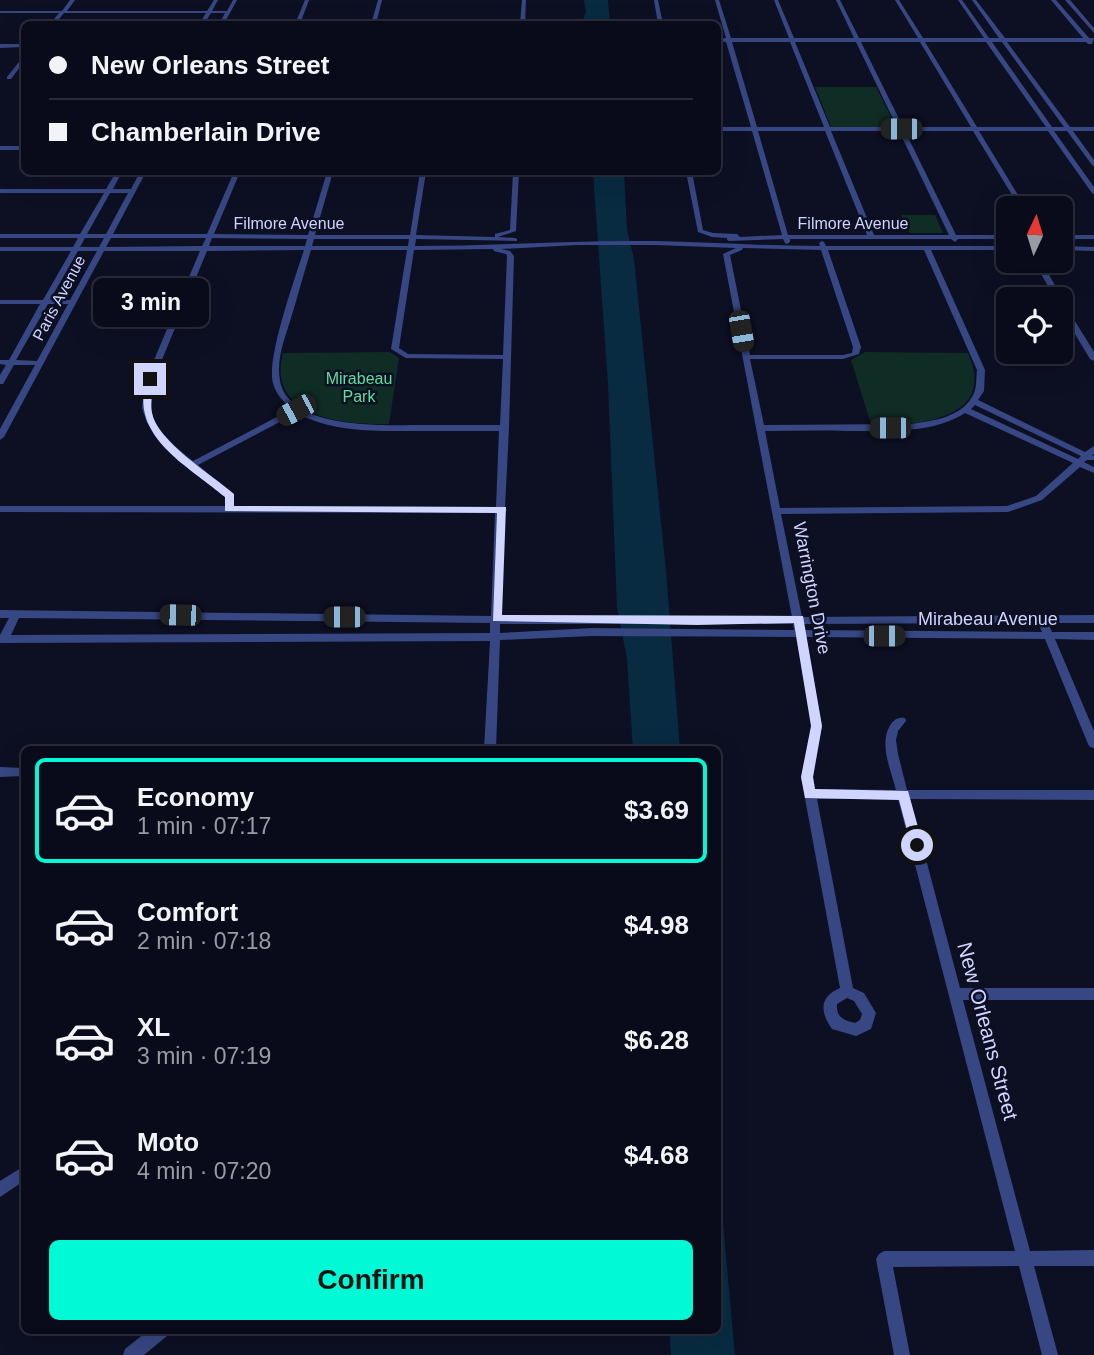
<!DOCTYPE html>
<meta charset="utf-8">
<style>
:root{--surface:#0a0b1a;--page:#181927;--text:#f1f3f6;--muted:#999ba2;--line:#2a2b39;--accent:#00fad5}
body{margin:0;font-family:Arial,sans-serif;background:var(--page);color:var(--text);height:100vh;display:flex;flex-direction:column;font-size:26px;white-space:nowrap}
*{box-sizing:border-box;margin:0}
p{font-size:23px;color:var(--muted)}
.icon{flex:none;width:38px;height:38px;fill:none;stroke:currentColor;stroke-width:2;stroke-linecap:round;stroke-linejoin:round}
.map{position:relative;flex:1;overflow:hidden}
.drawer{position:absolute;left:21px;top:746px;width:700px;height:588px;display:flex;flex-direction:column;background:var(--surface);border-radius:10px;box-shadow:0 7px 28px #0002,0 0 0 2px var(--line)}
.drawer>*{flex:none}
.banner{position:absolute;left:21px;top:21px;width:700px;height:154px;border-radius:10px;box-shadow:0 7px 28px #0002,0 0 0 2px var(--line);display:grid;align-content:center;height:154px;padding:0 28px;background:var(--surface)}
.needle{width:46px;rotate:4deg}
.fabs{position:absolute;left:996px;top:196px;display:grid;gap:14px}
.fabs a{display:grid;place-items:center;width:77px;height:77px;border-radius:10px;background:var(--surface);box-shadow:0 7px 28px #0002,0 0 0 2px var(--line);font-size:35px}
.end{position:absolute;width:32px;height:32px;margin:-16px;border:9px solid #cfd5ff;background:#111;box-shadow:0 0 0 4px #111}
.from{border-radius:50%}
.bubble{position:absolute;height:49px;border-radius:10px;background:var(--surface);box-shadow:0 7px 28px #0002,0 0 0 2px var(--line);font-size:23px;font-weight:700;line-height:49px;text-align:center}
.car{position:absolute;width:21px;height:42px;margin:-21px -10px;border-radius:9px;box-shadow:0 0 5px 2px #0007;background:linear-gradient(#222 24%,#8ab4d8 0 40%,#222 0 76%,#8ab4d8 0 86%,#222 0)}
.banner b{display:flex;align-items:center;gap:24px;height:66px;font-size:26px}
.banner b+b{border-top:2px solid var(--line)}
.banner i{width:18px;height:18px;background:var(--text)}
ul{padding:12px 0 0;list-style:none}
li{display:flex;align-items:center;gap:21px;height:105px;margin:0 14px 10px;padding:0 14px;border:4px solid transparent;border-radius:10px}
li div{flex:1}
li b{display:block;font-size:26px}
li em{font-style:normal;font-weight:700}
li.active{border-color:var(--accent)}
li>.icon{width:63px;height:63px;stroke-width:1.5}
.cta{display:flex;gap:14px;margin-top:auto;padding:14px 28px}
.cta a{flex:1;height:80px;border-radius:10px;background:var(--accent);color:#111;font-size:28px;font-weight:700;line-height:80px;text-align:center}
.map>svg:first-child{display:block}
.green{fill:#102d25}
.water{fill:#082b41}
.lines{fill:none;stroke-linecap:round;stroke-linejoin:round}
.minor{fill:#374783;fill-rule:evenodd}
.route{fill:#cfd5ff}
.labels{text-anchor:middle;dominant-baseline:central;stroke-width:5;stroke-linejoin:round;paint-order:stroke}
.far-street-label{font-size:16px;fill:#cfd5ff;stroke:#0d0f23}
.far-park-label{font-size:16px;fill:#59e19d;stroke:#0d0f23}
.street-label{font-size:18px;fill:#cfd5ff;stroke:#0d0f23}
.near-street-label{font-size:21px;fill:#cfd5ff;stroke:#0d0f23}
</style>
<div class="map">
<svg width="1094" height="1355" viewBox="0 0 1094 1355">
<rect width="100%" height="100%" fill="#0d0f23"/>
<g class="green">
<polygon points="519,19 519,24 378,24 379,20"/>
<polygon points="815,87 876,87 896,127 831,127"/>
<polygon points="901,215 935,215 943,233 910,233"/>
<path d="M390,352L399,358L389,424C344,425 266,418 283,353Z"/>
<path d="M865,352L968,353C998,421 917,424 872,427L851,360Z"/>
</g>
<g class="water">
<polygon points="584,0 608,0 610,24 581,24 586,12"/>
<polygon points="593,172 624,172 627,230 634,259 666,571 680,749 633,749 627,659 617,607 608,384"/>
<polygon points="718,1168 735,1355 671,1355 669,1330 718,1330"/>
</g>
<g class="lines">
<g class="minor">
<polygon points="70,0 75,0 67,11 207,11 214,0 218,0 212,11 227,11 233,0 237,0 224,24 219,24 225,13 211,13 204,24 199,24 206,13 64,13 55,24 50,24 59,13 0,13 0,11 62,11"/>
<polygon points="305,0 309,0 300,24 295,24"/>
<polygon points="378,0 382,0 376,24 371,24"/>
<polygon points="522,0 526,0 525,24 520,24"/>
<polygon points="654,0 658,0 663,24 658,24"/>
<path d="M715,0H719L731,38H789L774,0H778L794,38H854L836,0H840L859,38H918L895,0H899L923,38H984L958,0H962L989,38H999L972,0H976L1005,38H1083L1051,0H1056L1089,38H1094L1092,44H1088L1086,42H1007L1070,127H1094V131H1073L1094,160V166L1092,165L1067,131H1054L1094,187V194L1092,193L1048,131H979L1026,208H1020L973,131H905L956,235H1008V239H958L955,242L951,239H790V242L787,244L785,243L783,239L729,241L727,240V238L712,237L698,232L686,172H692L703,230L713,233L737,234L740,237L782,235L752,131H718V127H751L726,42L718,41V39L726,38ZM732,42H790L824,127H757ZM795,42H856L897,127H830ZM861,42H920L971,127H903ZM925,42H986L1046,127H977ZM992,42H1002L1064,127H1052ZM758,131H825L867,235H788ZM831,131H899L949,235H874Z"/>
<polygon points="1065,0 1070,0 1094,28 1094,33"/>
<polygon points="0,44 24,44 24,47 0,48"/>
<polygon points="22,58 24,58 24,62 11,79 7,79 7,77"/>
<rect x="0" y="146" width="24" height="4"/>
<path d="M116,172H122L113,189H131L140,172H146L113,234H207L234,172H240L214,234L308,235L327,172H333L315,235H410L420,172H426L416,235L495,237V234L510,230L513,172H519L516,231L498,237L515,238L517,239V241L416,239L415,246C495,246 574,240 654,241C709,242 764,246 820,246L819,243L822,241L824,242L826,246H1008V250H931L985,370L984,391L978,400L1085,452L1094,446V454L1092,455L1094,456V460H1087L1084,462L1094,467V473L1080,467L1042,500L1008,512L781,514L802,617L1094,615V623H1048L1052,632H1094V640L1055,639L1094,731V748L1090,747L1088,744L1045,639L806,637L822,726L813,777L815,789L896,790C891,770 878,743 891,724C895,719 898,717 905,718L906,721L898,731L896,740L898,754L907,790H1094V800L910,799L960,988H1094V1000H963L1030,1251L1094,1250V1266H1034L1058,1355H1042L1019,1266L893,1267L910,1355H894L876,1259L879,1254L884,1251H1015L898,799H817L853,988L864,993L876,1013L871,1029L856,1036L832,1029C820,1012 819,997 840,988L801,777L812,726L796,637L592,636L500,640L496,749H484L490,641L0,643V635L9,618H0V610L491,616L495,513L0,512V506H225V497L167,447L147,423L142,408L146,379L200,251H104L4,437L0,440V429L35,365H14L3,384H0V375L6,365L0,364V360H9L40,304H0V300H43L71,251H0V247H73L78,238H0V234H80L104,193H0V189H106ZM110,193H128L106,234H87ZM85,238H104L99,247H80ZM111,238H206L202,246L106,247ZM212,238L307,239L305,246H209ZM314,239H409L408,246H312ZM577,245H656L736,248L723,254L792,617L501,616L505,512L507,510L505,508L509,428L514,256L510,251L501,249ZM743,248L821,250L853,347L852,353L843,355H750L730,255L742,250ZM493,249L494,251L506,254L507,256L503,355L408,354L399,348L414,250ZM304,250C295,278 266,359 273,383C276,394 283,402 292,409L193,461C177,448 153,430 151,408C150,398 152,388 154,379L207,251ZM311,250H407L391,349L406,358L503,359L500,425C474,425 449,425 424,425C386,425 290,431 280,381C276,359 285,338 291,318C298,295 304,273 311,250ZM828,250H924L977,370C976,377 977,386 974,393C964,417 933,421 910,424L764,425L750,359H843L859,354L861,347ZM78,251H97L70,300H50ZM48,304H68L37,361L16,360ZM975,405L1081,456L1078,459L971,409ZM297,413C332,433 379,431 418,431C445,431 472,431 499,431L496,507L234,506L233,494L198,465ZM965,413L1073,463L1036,496L1007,506L780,508L765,431C792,431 820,430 847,431C886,431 932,434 965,413ZM19,618L490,623V633L11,635ZM1038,623L1042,632L804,630L803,624ZM500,624H793L794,630L592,628L500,633ZM847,998L854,1001L862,1014L860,1020L855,1023C844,1020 836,1018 837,1004Z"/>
<rect x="1060" y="235" width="34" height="4"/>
<polygon points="1060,246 1094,247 1094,251 1060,250"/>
<polygon points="1034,261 1041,261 1063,299 1062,300 1094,352 1094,361 1090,359 1060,309 1060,299 1055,299"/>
<polygon points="0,767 24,768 24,776 0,777"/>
<polygon points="24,1166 24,1181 0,1197 0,1181"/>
<polygon points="149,1330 169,1330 167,1336 144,1355 123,1355 125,1349"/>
</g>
</g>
<path class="route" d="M147,378L154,379C153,390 150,403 152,413C157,441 212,475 234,494V506L506,507L502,615L803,616L822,726L813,777L815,789L908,791L923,845L922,849L917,850L911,845L899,800L805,798L801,777L811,726L794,623L697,625L493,621L497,513L225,511V497C186,464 128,436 147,378Z"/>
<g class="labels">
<g class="far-street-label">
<text x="289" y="223">Filmore Avenue</text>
<text x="853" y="223">Filmore Avenue</text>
<text transform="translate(59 298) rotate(-62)">Paris Avenue</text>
</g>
<g class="far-park-label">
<text x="359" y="378">Mirabeau<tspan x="359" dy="18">Park</tspan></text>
</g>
<g class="street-label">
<text transform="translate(812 588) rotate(79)">Warrington Drive</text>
<text x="988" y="619">Mirabeau Avenue</text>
</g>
<g class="near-street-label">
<text transform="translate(988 1031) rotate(75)">New Orleans Street</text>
</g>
</g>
</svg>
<div class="fabs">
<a><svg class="needle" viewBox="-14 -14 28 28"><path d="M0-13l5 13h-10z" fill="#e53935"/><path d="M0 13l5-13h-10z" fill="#999ba2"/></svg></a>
<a><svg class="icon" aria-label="locate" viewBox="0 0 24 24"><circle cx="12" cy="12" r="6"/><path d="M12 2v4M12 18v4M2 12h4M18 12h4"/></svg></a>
</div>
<i class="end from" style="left:917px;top:845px"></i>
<i class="end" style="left:150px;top:379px"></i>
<div class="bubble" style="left:93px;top:278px;width:116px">3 min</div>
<i class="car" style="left:901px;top:129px;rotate:270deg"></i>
<i class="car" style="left:741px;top:331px;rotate:170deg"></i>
<i class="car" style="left:296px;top:410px;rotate:242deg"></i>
<i class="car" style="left:890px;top:428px;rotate:270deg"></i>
<i class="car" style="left:180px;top:615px;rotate:271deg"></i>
<i class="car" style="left:344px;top:617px;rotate:270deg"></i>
<i class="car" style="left:884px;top:636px;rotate:90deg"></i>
<div class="banner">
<b><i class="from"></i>New Orleans Street</b>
<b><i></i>Chamberlain Drive</b>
</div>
<section class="drawer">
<ul>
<li class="active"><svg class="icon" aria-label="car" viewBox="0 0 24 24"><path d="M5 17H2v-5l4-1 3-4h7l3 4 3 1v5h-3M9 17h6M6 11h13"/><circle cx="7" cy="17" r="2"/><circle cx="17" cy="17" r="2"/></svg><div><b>Economy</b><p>1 min · 07:17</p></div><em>$3.69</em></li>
<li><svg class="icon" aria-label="car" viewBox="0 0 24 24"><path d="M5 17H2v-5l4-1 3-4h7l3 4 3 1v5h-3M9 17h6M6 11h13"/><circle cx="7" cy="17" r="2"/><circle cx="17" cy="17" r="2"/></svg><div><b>Comfort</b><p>2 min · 07:18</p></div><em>$4.98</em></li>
<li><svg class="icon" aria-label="car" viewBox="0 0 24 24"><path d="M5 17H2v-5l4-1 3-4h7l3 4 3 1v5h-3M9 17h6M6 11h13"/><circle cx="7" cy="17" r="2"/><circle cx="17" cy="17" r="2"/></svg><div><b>XL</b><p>3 min · 07:19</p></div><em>$6.28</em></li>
<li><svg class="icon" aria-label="car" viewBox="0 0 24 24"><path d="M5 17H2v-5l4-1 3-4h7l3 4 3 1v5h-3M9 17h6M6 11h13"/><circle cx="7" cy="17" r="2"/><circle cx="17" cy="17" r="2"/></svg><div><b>Moto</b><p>4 min · 07:20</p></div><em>$4.68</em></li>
</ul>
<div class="cta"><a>Confirm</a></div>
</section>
</div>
